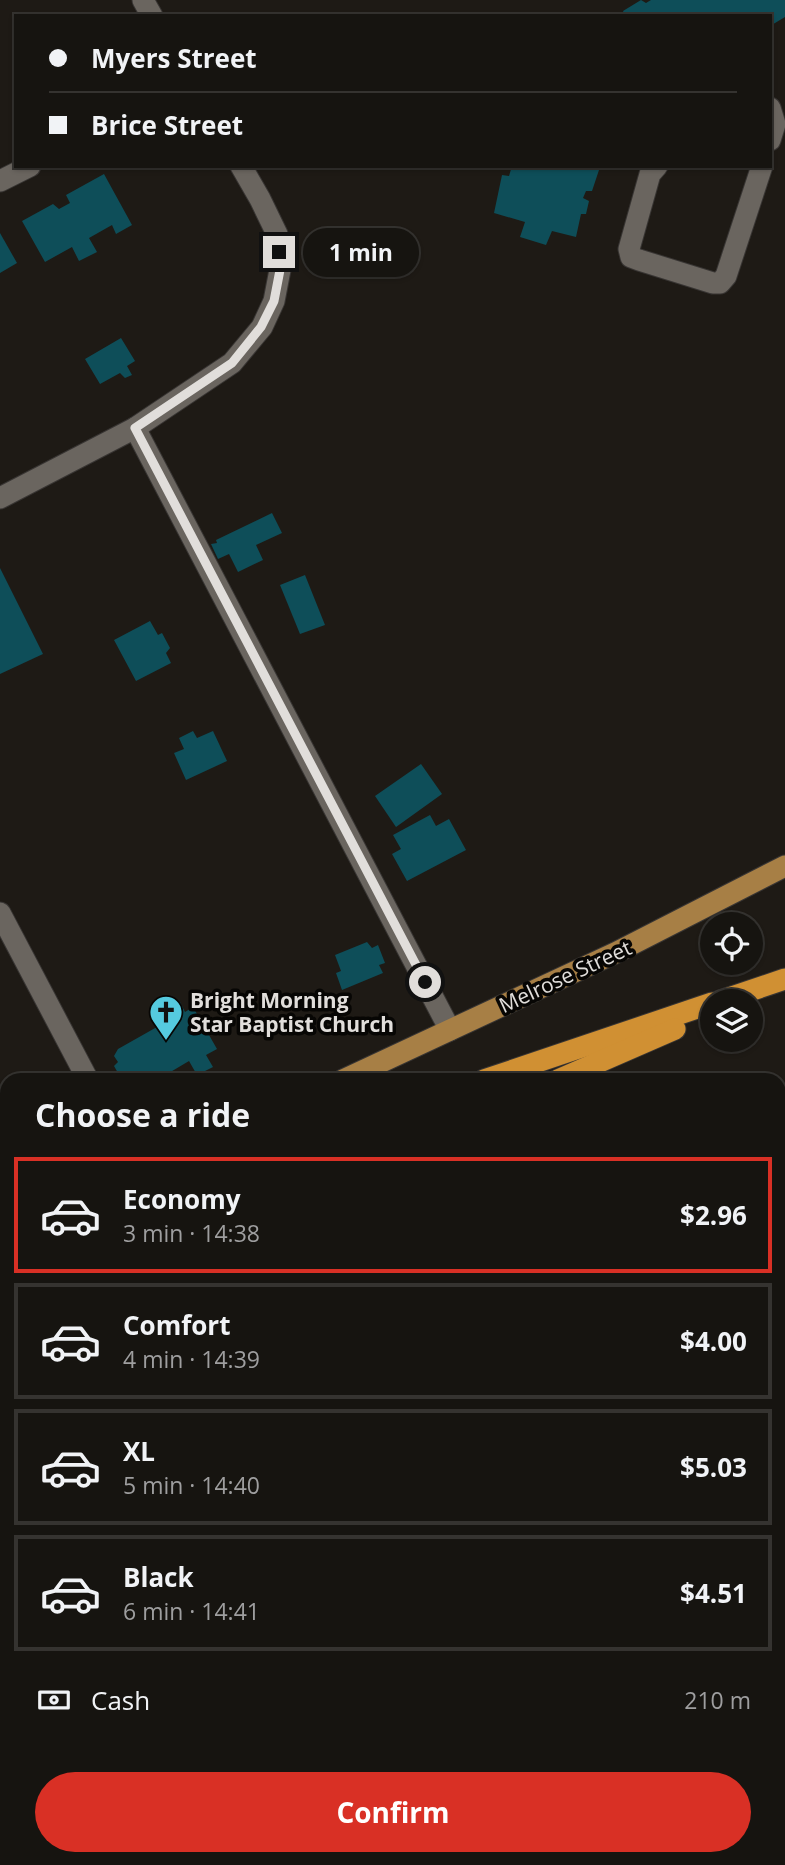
<!DOCTYPE html>
<meta charset="utf-8">
<style>
:root{--surface:#161410;--page:#1f1d19;--text:#f1f3f6;--muted:#9e9e9f;--line:#353330;--accent:#d93025}
body{margin:0;font-family:"Open Sans",sans-serif;background:var(--page);color:var(--text);height:100vh;display:flex;flex-direction:column;font-size:26px;white-space:nowrap}
*{box-sizing:border-box;margin:0}
p{font-size:23px;color:var(--muted)}
.icon{flex:none;width:38px;height:38px;fill:none;stroke:currentColor;stroke-width:2;stroke-linecap:round;stroke-linejoin:round}
.map{position:relative;flex:1;overflow:hidden}
.panel{position:absolute;left:0px;top:1073px;width:786px;height:793px;display:flex;flex-direction:column;background:var(--surface);border-radius:21px 21px 0 0;box-shadow:0 2px 5px #0004,0 0 0 2px var(--line)}
.panel>*{flex:none}
.guide{position:absolute;left:14px;top:14px;width:758px;height:154px;border-radius:0px;box-shadow:0 2px 5px #0004,0 0 0 2px var(--line);display:grid;align-content:center;height:154px;padding:0 35px;background:var(--surface)}
.buttons{position:absolute;left:700px;top:912px;display:grid;gap:14px}
.buttons a{display:grid;place-items:center;width:63px;height:63px;border-radius:50%;background:var(--surface);box-shadow:0 2px 5px #0004,0 0 0 2px var(--line);font-size:35px}
.end{position:absolute;width:32px;height:32px;margin:-16px;border:9px solid #e1dedb;background:#111;box-shadow:0 0 0 4px #111}
.from{border-radius:50%}
.bubble{position:absolute;height:49px;border-radius:24px;background:var(--surface);box-shadow:0 2px 5px #0004,0 0 0 2px var(--line);font-size:23px;font-weight:700;line-height:49px;text-align:center}
.guide b{display:flex;align-items:center;gap:24px;height:66px;font-size:26px}
.guide b+b{border-top:2px solid var(--line)}
.guide i{width:18px;height:18px;background:var(--text)}
ul{padding:0;list-style:none}
li{display:flex;align-items:center;gap:21px;height:116px;margin:0 14px 10px;padding:0 21px;border:4px solid var(--line);border-radius:0px}
li div{flex:1}
li b{display:block;font-size:26px}
li em{font-style:normal;font-weight:700}
li.selected{border-color:var(--accent)}
li>.icon{width:63px;height:63px;stroke-width:1.5}
h2{padding:0 35px;font-size:32px;line-height:84px}
.pay{display:flex;align-items:center;gap:18px;height:77px;padding:0 35px;font-size:26px}
.pay p{margin-inline-start:auto}
.cta{display:flex;gap:14px;margin-top:auto;padding:14px 35px}
.cta a{flex:1;height:80px;border-radius:42px;background:var(--accent);color:#fff;font-size:28px;font-weight:700;line-height:80px;text-align:center}
.map>svg:first-child{display:block}
.building{fill:#0e4e59}
.lines{fill:none;stroke-linecap:round;stroke-linejoin:round}
.minor-casing{stroke:#383533;stroke-width:23}
.major-casing{stroke:#383533;stroke-width:23}
.highway-casing{stroke:#383533;stroke-width:23}
.minor{stroke:#6a655f;stroke-width:21}
.major{stroke:#a77f45;stroke-width:21}
.highway{stroke:#d09033;stroke-width:21}
.route{stroke:#e1dedb;stroke-width:9}
.labels{text-anchor:middle;dominant-baseline:central;stroke-width:7;stroke-linejoin:round;paint-order:stroke}
.street-label{font-size:21px;fill:#e1dedb;stroke:#070604}
.poi-label{font-size:21px;font-weight:bold;fill:#e1dedb;stroke:#070604;text-anchor:start}
</style>
<div class="map">
<svg width="785" height="1865" viewBox="0 0 785 1865">
<rect width="100%" height="100%" fill="#1e1a15"/>
<g class="building">
<polygon points="641,0 646,3 651,0 785,0 785,17 770,26 770,16 625,16 623,11"/>
<polygon points="512,166 593,166 599,170 592,191 586,191 583,198 589,201 586,214 581,214 576,237 552,231 546,245 520,237 525,222 494,213 502,175 509,176"/>
<polygon points="104,174 132,225 116,234 112,225 89,238 97,252 79,261 72,247 45,262 22,221 53,204 59,209 70,203 66,195"/>
<polygon points="0,233 17,263 0,273"/>
<polygon points="121,338 135,361 127,366 132,375 125,378 120,373 100,384 85,359"/>
<polygon points="272,513 282,533 256,545 263,560 238,572 229,554 218,559 211,544 217,543 216,540"/>
<polygon points="0,568 43,654 0,674"/>
<polygon points="305,575 325,625 300,634 280,585"/>
<polygon points="150,621 158,635 162,633 170,648 166,653 171,663 136,681 114,640"/>
<polygon points="193,731 197,738 213,731 227,761 186,780 174,753 184,749 179,738"/>
<polygon points="421,764 442,794 396,827 375,796"/>
<polygon points="430,815 436,826 449,819 466,850 407,881 392,854 401,849 393,835"/>
<polygon points="367,942 372,948 378,945 385,963 379,965 383,973 342,990 336,973 341,971 335,955"/>
<polygon points="180,1002 185,1012 193,1007 217,1049 206,1055 213,1067 197,1075 189,1061 157,1080 122,1080 114,1066 118,1062 114,1056 118,1049 164,1023 159,1014"/>
<polygon points="785,1384 785,1508 779,1512 779,1387"/>
</g>
<g class="lines">
<defs>
<g id="minor">
<polyline points="143,0 152,16"/>
<polyline points="770,108 775,124 770,140"/>
<polyline points="657,166 650,174 629,249 631,257 639,260 713,283 720,283 726,276 762,166"/>
<polyline points="0,181 30,166"/>
<polyline points="135,428 450,1030"/>
<polyline points="0,498 135,428 232,363 262,327 274,301 280,270 277,234 260,199 241,166"/>
<polyline points="0,913 88,1080"/>
<polyline points="779,1718 785,1733"/>
<polyline points="219,1858 222,1865"/>
<polyline points="494,1858 497,1865"/>
</g>
<g id="major">
<polyline points="343,1080 615,953 785,866"/>
<polyline points="779,1164 785,1161"/>
<polyline points="0,1617 7,1612"/>
</g>
<g id="highway">
<polyline points="720,1001 785,979"/>
<polyline points="484,1080 712,1003"/>
<polyline points="558,1080 675,1029"/>
<polyline points="779,1107 785,1104"/>
<polyline points="0,1235 7,1233"/>
<polyline points="0,1325 7,1322"/>
<polyline points="0,1477 7,1474"/>
<polyline points="0,1599 7,1594"/>
</g>
</defs>
<use href="#minor" class="minor-casing"/>
<use href="#major" class="major-casing"/>
<use href="#highway" class="highway-casing"/>
<use href="#minor" class="minor"/>
<use href="#major" class="major"/>
<use href="#highway" class="highway"/>
</g>
<g class="lines">
<polyline class="route" points="279,252 280,270 274,301 261,327 232,363 135,428 425,982"/>
</g>
<defs>
<symbol id="church-pin" viewBox="-11 -11 22 30"><path d="M0 17L-7.5 6A9.5 9.5 0 1 1 7.5 6Z" fill="#55cadf" stroke="#070604"/><path d="M-1.2-6h2.4v3.5h3.3v2.4h-3.3V6h-2.4V-.1h-3.3v-2.4h3.3Z" fill="#111"/></symbol>
</defs>
<g fill-rule="evenodd">
<use href="#church-pin" x="147" y="993" width="38" height="52"/>
</g>
<g class="labels">
<g class="street-label">
<text transform="translate(565 976) rotate(-25)">Melrose Street</text>
</g>
<g class="poi-label">
<text x="190" y="1000">Bright Morning<tspan x="190" dy="24">Star Baptist Church</tspan></text>
</g>
</g>
</svg>
<div class="buttons">
<a><svg class="icon" aria-label="locate" viewBox="0 0 24 24"><circle cx="12" cy="12" r="6"/><path d="M12 2v4M12 18v4M2 12h4M18 12h4"/></svg></a>
<a><svg class="icon" aria-label="layers" viewBox="0 0 24 24"><path d="M12 4l9 5-9 5-9-5zM3 14l9 5 9-5"/></svg></a>
</div>
<i class="end from" style="left:425px;top:982px"></i>
<i class="end" style="left:279px;top:252px"></i>
<div class="bubble" style="left:303px;top:228px;width:116px">1 min</div>
<div class="guide">
<b><i class="from"></i>Myers Street</b>
<b><i></i>Brice Street</b>
</div>
<section class="panel">
<h2>Choose a ride</h2>
<ul>
<li class="selected"><svg class="icon" aria-label="car" viewBox="0 0 24 24"><path d="M5 17H2v-5l4-1 3-4h7l3 4 3 1v5h-3M9 17h6M6 11h13"/><circle cx="7" cy="17" r="2"/><circle cx="17" cy="17" r="2"/></svg><div><b>Economy</b><p>3 min · 14:38</p></div><em>$2.96</em></li>
<li><svg class="icon" aria-label="car" viewBox="0 0 24 24"><path d="M5 17H2v-5l4-1 3-4h7l3 4 3 1v5h-3M9 17h6M6 11h13"/><circle cx="7" cy="17" r="2"/><circle cx="17" cy="17" r="2"/></svg><div><b>Comfort</b><p>4 min · 14:39</p></div><em>$4.00</em></li>
<li><svg class="icon" aria-label="car" viewBox="0 0 24 24"><path d="M5 17H2v-5l4-1 3-4h7l3 4 3 1v5h-3M9 17h6M6 11h13"/><circle cx="7" cy="17" r="2"/><circle cx="17" cy="17" r="2"/></svg><div><b>XL</b><p>5 min · 14:40</p></div><em>$5.03</em></li>
<li><svg class="icon" aria-label="car" viewBox="0 0 24 24"><path d="M5 17H2v-5l4-1 3-4h7l3 4 3 1v5h-3M9 17h6M6 11h13"/><circle cx="7" cy="17" r="2"/><circle cx="17" cy="17" r="2"/></svg><div><b>Black</b><p>6 min · 14:41</p></div><em>$4.51</em></li>
</ul>
<div class="pay"><svg class="icon" aria-label="cash" viewBox="0 0 24 24"><path d="M3 7h18v10H3z"/><circle cx="12" cy="12" r="2"/></svg>Cash<p>210 m</p></div>
<div class="cta"><a>Confirm</a></div>
</section>
</div>
